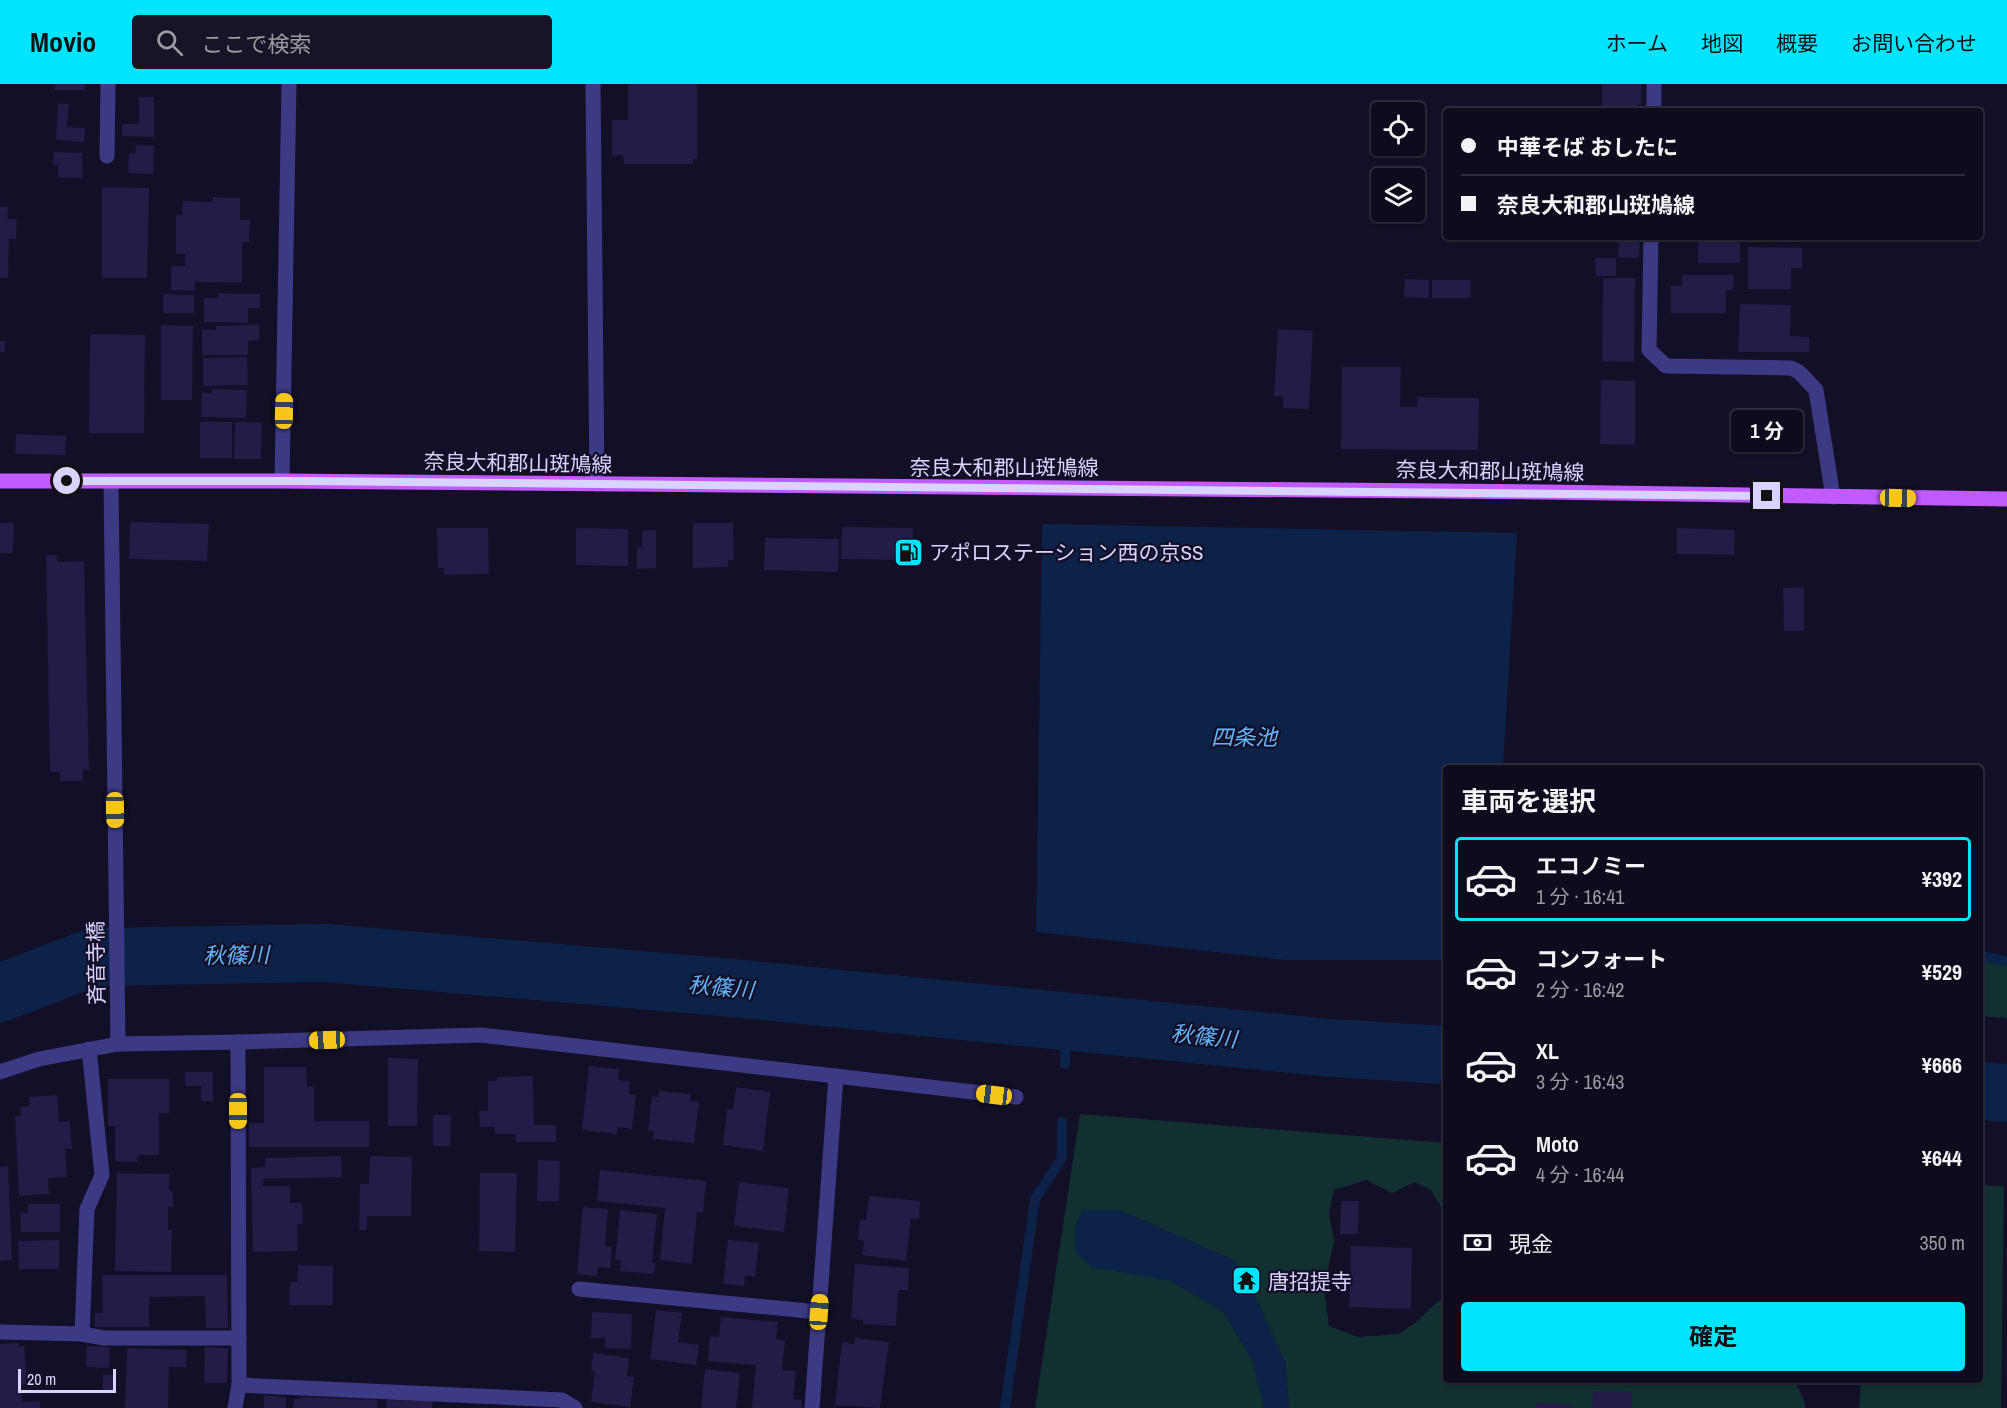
<!DOCTYPE html>
<html lang="ja">
<meta charset="utf-8">
<style>
:root{--surface:#0e0b1c;--page:#171425;--text:#f1f3f6;--muted:#9b9ba3;--line:#2e2b3b;--accent:#00e5ff}
body{margin:0;font-family:"Archivo Narrow","Noto Sans JP",sans-serif;background:var(--page);color:var(--text);height:100vh;display:flex;flex-direction:column;font-size:22px;white-space:nowrap}
*{box-sizing:border-box;margin:0}
p{font-size:20px;color:var(--muted)}
.icon{flex:none;width:33px;height:33px;fill:none;stroke:currentColor;stroke-width:2;stroke-linecap:round;stroke-linejoin:round}
.map{position:relative;flex:1;overflow:hidden}
.drawer{position:absolute;left:1443px;top:681px;width:540px;height:618px;display:flex;flex-direction:column;background:var(--surface);border-radius:6px;box-shadow:0 2px 4px #0004,0 0 0 2px var(--line)}
.drawer>*{flex:none}
.hud{position:absolute;left:1443px;top:24px;width:540px;height:132px;border-radius:6px;box-shadow:0 2px 4px #0004,0 0 0 2px var(--line);display:grid;align-content:center;height:132px;padding:0 18px;background:var(--surface)}
.buttons{position:absolute;left:1371px;top:18px;display:grid;gap:12px}
.buttons a{display:grid;place-items:center;width:54px;height:54px;border-radius:6px;background:var(--surface);box-shadow:0 2px 4px #0004,0 0 0 2px var(--line);font-size:30px}
.scale{position:absolute;left:18px;bottom:15px;width:98px;box-sizing:border-box;padding-left:6px;border:3px solid #d9d4ff;border-top:0;font-size:16px;line-height:21px;white-space:nowrap;color:#d9d4ff;-webkit-text-stroke:4px #130f26;paint-order:stroke}
.end{position:absolute;width:27px;height:27px;margin:-14px;border:8px solid #d9d4ff;background:#111;box-shadow:0 0 0 3px #111}
.from{border-radius:50%}
.bubble{position:absolute;height:42px;border-radius:6px;background:var(--surface);box-shadow:0 2px 4px #0004,0 0 0 2px var(--line);font-size:20px;font-weight:700;line-height:42px;text-align:center}
.car{position:absolute;width:18px;height:36px;margin:-18px -9px;border-radius:8px;box-shadow:0 0 4px 2px #0007;background:linear-gradient(#f5c518 24%,#345 0 40%,#f5c518 0 76%,#345 0 86%,#f5c518 0)}
.hud b{display:flex;align-items:center;gap:21px;height:57px;font-size:22px}
.hud b+b{border-top:2px solid var(--line)}
.hud i{width:15px;height:15px;background:var(--text)}
ul{padding:0;list-style:none}
li{display:flex;align-items:center;gap:18px;height:84px;margin:0 12px 9px;padding:0 6px;border:3px solid transparent;border-radius:6px}
li div{flex:1}
li b{display:block;font-size:22px}
li em{font-style:normal;font-weight:700}
li.current{border-color:var(--accent)}
li>.icon{width:54px;height:54px;stroke-width:1.5}
h2{padding:0 18px;font-size:27px;line-height:72px}
.pay{display:flex;align-items:center;gap:15px;height:66px;padding:0 18px;font-size:22px}
.pay p{margin-inline-start:auto}
.cta{display:flex;gap:12px;margin-top:auto;padding:12px 18px}
.cta a{flex:1;height:69px;border-radius:6px;background:var(--accent);color:#111;font-size:24px;font-weight:700;line-height:69px;text-align:center}
header{display:flex;align-items:center;gap:36px;box-sizing:border-box;height:84px;padding:0 30px;background:var(--accent);color:#111}
header strong{font-size:28px}
nav{display:flex;gap:33px;margin-inline-start:auto;font-size:21px}
.search{width:420px;height:54px;background:var(--page);display:flex;align-items:center;gap:15px;box-sizing:border-box;padding:0 21px;border-radius:6px;color:var(--muted);font-size:22px}
.map>svg:first-child{display:block}
.green{fill:#12302f}
.water{fill:#0c2248}
.lines{fill:none;stroke-linecap:round;stroke-linejoin:round}
.stream{stroke:#0c2248;stroke-width:10}
.river{stroke:#0c2248;stroke-width:58}
.building{fill:#241b47}
.service{stroke:#3d3a85;stroke-width:15}
.minor{stroke:#3d3a85;stroke-width:15}
.primary{stroke:#c25bff;stroke-width:15}
.route{stroke:#d9d4ff;stroke-width:8}
.labels{text-anchor:middle;dominant-baseline:central;stroke-width:4.5;stroke-linejoin:round;paint-order:stroke}
.street-label{font-size:21px;fill:#d9d4ff;stroke:#130f26}
.poi-label{font-size:21px;fill:#d9d4ff;stroke:#130f26;text-anchor:start}
.water-label{font-size:22px;font-style:italic;fill:#62b6ff;stroke:#130f26}
</style>
<header>
<strong>Movio</strong>
<div class="search"><svg class="icon" aria-label="search" viewBox="0 0 24 24"><circle cx="10" cy="10" r="6"/><path d="M15 15l6 6"/></svg>ここで検索</div>
<nav><a>ホーム</a><a>地図</a><a>概要</a><a>お問い合わせ</a></nav>
</header>
<div class="map">
<svg width="2007" height="1324" viewBox="0 0 2007 1324">
<rect width="100%" height="100%" fill="#130f26"/>
<g class="green">
<polygon points="1980,876 2007,881 2007,934 1980,932"/>
<polygon points="1080,1030 1446,1059 1446,1132 1431,1106 1415,1098 1392,1109 1366,1096 1334,1106 1329,1130 1334,1157 1324,1205 1329,1242 1358,1253 1399,1250 1419,1236 1435,1220 1446,1213 1446,1296 1795,1296 1805,1320 1805,1324 1289,1324 1285,1278 1254,1211 1235,1177 1119,1126 1084,1126 1075,1141 1224,1228 1253,1278 1264,1324 1035,1324"/>
<polygon points="1980,1101 2004,1102 2001,1324 1859,1324 1861,1296 1980,1296"/>
</g>
<g class="water">
<polygon points="1042,440 1517,449 1503,684 1446,684 1446,876 1285,876 1036,848"/>
<polygon points="1083,1126 1119,1126 1235,1177 1254,1211 1285,1278 1289,1324 1264,1324 1253,1278 1224,1228 1171,1197 1091,1183 1075,1167 1075,1141"/>
</g>
<g class="lines">
<g class="stream">
<polyline points="1980,872 2007,877"/>
<polyline points="1065,980 1067,938"/>
<polyline points="1005,1324 1035,1115 1062,1074 1062,1038"/>
</g>
<g class="river">
<polyline points="0,909 94,873 326,869 733,904 1330,964 1446,971"/>
<polyline points="1980,1007 2007,1009"/>
</g>
</g>
<g class="building">
<rect x="55" y="0" width="30" height="6"/>
<polygon points="628,0 697,0 697,75 693,75 693,80 624,80 623,71 612,72 612,36 628,36"/>
<polygon points="1602,0 1641,0 1641,21 1637,21 1637,27 1602,27"/>
<polygon points="139,13 154,13 154,53 122,52 122,40 139,40"/>
<polygon points="58,19 69,20 67,43 85,44 84,58 56,56"/>
<polygon points="136,61 154,62 153,90 128,89 129,69 135,70"/>
<polygon points="54,68 82,69 83,94 58,93 58,81 53,81"/>
<polygon points="102,103 149,104 147,194 102,194"/>
<polygon points="213,113 240,114 240,136 250,136 249,158 242,158 242,199 195,198 195,207 171,206 171,182 185,182 185,170 176,170 176,131 182,131 183,117 213,118"/>
<polygon points="0,123 8,123 7,135 17,135 16,155 9,155 8,194 0,194"/>
<polygon points="1619,154 1640,155 1639,174 1618,173"/>
<rect x="1698" y="156" width="42" height="23"/>
<polygon points="1748,163 1802,164 1802,184 1791,184 1791,205 1748,205"/>
<polygon points="1595,174 1616,174 1616,192 1596,192"/>
<polygon points="1682,191 1734,191 1733,206 1726,206 1726,229 1671,229 1671,202 1682,202"/>
<polygon points="1603,194 1635,194 1634,278 1602,277"/>
<polygon points="1405,195 1429,196 1429,214 1404,213"/>
<polygon points="1432,196 1471,196 1470,214 1432,214"/>
<polygon points="218,209 260,210 260,224 248,224 248,239 204,238 204,214 218,214"/>
<polygon points="163,210 194,211 194,229 163,229"/>
<polygon points="1740,220 1791,221 1790,252 1809,253 1809,268 1738,268"/>
<polygon points="161,241 193,242 192,316 161,316"/>
<polygon points="259,241 259,256 248,257 248,271 202,271 202,245 216,246 216,242"/>
<polygon points="1278,245 1313,247 1309,325 1283,324 1283,312 1274,312"/>
<polygon points="90,250 145,251 144,349 89,349"/>
<rect x="0" y="257" width="5" height="11"/>
<polygon points="247,273 248,301 203,302 203,274"/>
<polygon points="1342,283 1401,283 1400,323 1417,323 1417,313 1479,314 1478,366 1341,365"/>
<polygon points="1601,296 1635,297 1635,361 1600,360"/>
<polygon points="212,305 247,306 246,334 201,333 202,309 212,309"/>
<rect x="200" y="338" width="32" height="36"/>
<polygon points="235,338 262,339 261,375 234,375"/>
<polygon points="16,350 66,352 65,371 15,370"/>
<polygon points="130,438 209,440 207,477 129,475"/>
<polygon points="0,439 14,439 13,469 0,469"/>
<polygon points="693,439 733,439 734,476 728,476 728,483 693,484"/>
<polygon points="842,443 913,444 912,476 841,475"/>
<polygon points="437,444 488,444 489,490 444,491 444,484 438,484"/>
<polygon points="576,444 628,445 628,482 576,481"/>
<polygon points="1677,444 1735,446 1734,471 1677,470"/>
<polygon points="656,446 656,484 637,485 637,463 642,463 642,447"/>
<polygon points="765,454 839,455 838,488 764,486"/>
<polygon points="46,471 57,471 57,478 84,477 89,686 83,686 83,697 60,697 60,688 50,688"/>
<polygon points="1804,503 1804,547 1784,547 1783,504"/>
<polygon points="388,974 418,975 417,1042 388,1042"/>
<polygon points="589,982 619,985 618,996 630,997 629,1010 636,1011 632,1045 617,1043 617,1050 582,1046"/>
<polygon points="264,983 306,983 307,1003 314,1003 314,1037 369,1037 369,1063 249,1063 249,1039 264,1039"/>
<polygon points="185,988 213,988 213,1017 201,1017 201,1002 185,1002"/>
<polygon points="533,992 534,1041 556,1041 556,1058 516,1058 515,1050 495,1050 495,1043 480,1043 479,1027 488,1027 488,997 496,997 497,993"/>
<polygon points="108,995 169,995 169,1029 159,1029 159,1071 138,1071 137,1078 115,1077 115,1042 108,1042"/>
<polygon points="736,1003 770,1008 763,1067 723,1061 727,1025 733,1025"/>
<polygon points="659,1007 691,1010 690,1017 699,1018 694,1059 653,1055 654,1047 648,1047 652,1012 659,1013"/>
<polygon points="57,1011 59,1038 70,1037 72,1065 65,1065 67,1093 48,1094 49,1110 19,1112 15,1032 21,1032 20,1023 29,1022 29,1013"/>
<polygon points="433,1031 451,1031 450,1062 433,1062"/>
<polygon points="341,1072 342,1093 263,1095 263,1102 290,1102 290,1119 302,1119 303,1140 297,1140 298,1167 253,1168 251,1084 265,1083 265,1074"/>
<polygon points="370,1072 412,1073 411,1132 367,1132 367,1146 359,1146 360,1100 369,1100"/>
<polygon points="538,1076 560,1077 559,1117 537,1117"/>
<polygon points="8,1082 12,1176 0,1177 0,1083"/>
<polygon points="600,1086 706,1097 703,1129 697,1128 692,1180 660,1176 665,1124 597,1117"/>
<polygon points="117,1089 169,1090 169,1107 173,1107 173,1123 168,1123 168,1146 172,1146 171,1188 115,1187"/>
<polygon points="480,1089 517,1089 515,1168 479,1167"/>
<polygon points="739,1098 789,1104 784,1148 734,1142"/>
<polygon points="869,1112 920,1117 919,1135 911,1134 906,1177 862,1171 864,1157 858,1156 860,1135 866,1136"/>
<polygon points="1341,1117 1359,1117 1358,1150 1340,1150"/>
<polygon points="28,1120 60,1120 60,1148 21,1148 20,1129 28,1129"/>
<polygon points="583,1123 608,1125 605,1162 612,1163 610,1184 598,1183 597,1192 577,1190"/>
<polygon points="620,1126 657,1130 652,1179 656,1179 654,1190 620,1187 621,1176 615,1176"/>
<polygon points="59,1156 59,1185 19,1185 18,1157"/>
<polygon points="728,1156 759,1159 755,1193 745,1191 744,1202 723,1200"/>
<polygon points="1351,1162 1412,1164 1411,1225 1349,1223"/>
<polygon points="855,1180 909,1184 908,1206 898,1206 896,1242 863,1240 863,1236 851,1235"/>
<polygon points="298,1181 333,1182 333,1221 289,1221 290,1198 297,1198"/>
<polygon points="102,1191 227,1191 228,1244 206,1244 205,1212 149,1213 149,1243 95,1243 95,1229 103,1229"/>
<polygon points="656,1226 682,1229 678,1258 699,1261 696,1281 650,1275"/>
<polygon points="592,1228 632,1230 631,1265 605,1264 605,1254 591,1254"/>
<polygon points="721,1233 778,1238 776,1255 785,1256 782,1286 796,1287 793,1315 802,1316 801,1324 752,1324 756,1281 708,1277 710,1252 719,1253"/>
<polygon points="855,1254 889,1258 880,1324 835,1321 842,1258 854,1260"/>
<polygon points="18,1259 19,1262 24,1262 27,1300 21,1301 22,1318 40,1317 40,1324 0,1324 0,1260"/>
<polygon points="87,1262 110,1263 109,1284 86,1283"/>
<polygon points="205,1263 228,1264 227,1299 204,1299"/>
<polygon points="127,1264 187,1266 186,1283 169,1283 168,1324 125,1324"/>
<polygon points="593,1269 629,1274 627,1292 634,1293 630,1323 591,1318 595,1287 591,1287"/>
<polygon points="705,1285 740,1289 736,1324 701,1324"/>
<polygon points="103,1291 113,1291 113,1309 102,1309"/>
<polygon points="1593,1307 1632,1308 1632,1324 1592,1324"/>
<polygon points="264,1311 286,1313 286,1324 264,1324"/>
<polygon points="303,1313 377,1316 377,1324 293,1324 294,1315 303,1315"/>
<polygon points="387,1316 433,1317 432,1324 386,1324"/>
<polygon points="1536,1319 1571,1321 1571,1324 1536,1324"/>
</g>
<g class="lines">
<g class="service">
<polyline points="238,958 481,951 1016,1013"/>
<polyline points="579,1205 819,1228"/>
<polyline points="0,1248 82,1250 87,1125 102,1091 89,965"/>
<polyline points="82,1250 104,1254 239,1254"/>
<polyline points="239,1301 562,1316 575,1324"/>
<polyline points="812,1324 836,992"/>
</g>
<g class="minor">
<polyline points="593,0 597,400"/>
<polyline points="1654,27 1654,0"/>
<polyline points="107,72 108,0"/>
<polyline points="1651,153 1649,266 1666,282 1791,284 1799,288 1816,306 1833,413"/>
<polyline points="111,397 118,960"/>
<polyline points="282,397 289,0"/>
<polyline points="0,988 39,975 118,960 238,958 239,1301 235,1324"/>
</g>
<polyline class="primary" points="0,397 282,397 1544,408 2007,415"/>
</g>
<g class="lines">
<polyline class="route" points="67,397 305,397 1767,412"/>
</g>
<defs>
<symbol id="fuel-square" viewBox="-11 -11 22 22"><rect x="-9" y="-9" width="18" height="18" rx="4" fill="#00e5ff" stroke="#130f26"/><path d="M-5.5-6h7V0h2V4h1.3V-2.5L3-4.5l.8-.8L6-3V5H2.5V1h-1V6h-7ZM-4.2-4.7v3.2H.2V-4.7Z" fill="#111"/></symbol>
<symbol id="temple-square" viewBox="-11 -11 22 22"><rect x="-9" y="-9" width="18" height="18" rx="4" fill="#00e5ff" stroke="#130f26"/><path d="M0-6L5-2H3V0L6.5 2.5H4V6H1.5V3h-3V6H-4V2.5H-6.5L-3 0V-2H-5Z" fill="#111"/></symbol>
</defs>
<g fill-rule="evenodd">
<use href="#fuel-square" x="892" y="452" width="33" height="33"/>
<use href="#temple-square" x="1230" y="1180" width="33" height="33"/>
</g>
<g class="labels">
<g class="street-label">
<text transform="translate(518 379) rotate(1)">奈良大和郡山斑鳩線</text>
<text x="1004" y="383">奈良大和郡山斑鳩線</text>
<text transform="translate(1490 387) rotate(1)">奈良大和郡山斑鳩線</text>
<text transform="translate(96 879) rotate(-91)">斉音寺橋</text>
</g>
<g class="poi-label">
<text x="929" y="468">アポロステーション西の京SS</text>
<text x="1268" y="1197">唐招提寺</text>
</g>
<g class="water-label">
<text x="1244" y="653">四条池</text>
<text transform="translate(236 871) rotate(-1)">秋篠川</text>
<text transform="translate(721 903) rotate(5)">秋篠川</text>
<text transform="translate(1204 952) rotate(6)">秋篠川</text>
</g>
</g>
</svg>
<div class="buttons">
<a><svg class="icon" aria-label="locate" viewBox="0 0 24 24"><circle cx="12" cy="12" r="6"/><path d="M12 2v4M12 18v4M2 12h4M18 12h4"/></svg></a>
<a><svg class="icon" aria-label="layers" viewBox="0 0 24 24"><path d="M12 4l9 5-9 5-9-5zM3 14l9 5 9-5"/></svg></a>
</div>
<div class="scale">20 m</div>
<i class="end from" style="left:67px;top:397px"></i>
<i class="end" style="left:1767px;top:412px"></i>
<div class="bubble" style="left:1731px;top:326px;width:72px">1 分</div>
<i class="car" style="left:284px;top:327px;rotate:1deg"></i>
<i class="car" style="left:1898px;top:414px;rotate:91deg"></i>
<i class="car" style="left:115px;top:726px;rotate:179deg"></i>
<i class="car" style="left:327px;top:956px;rotate:268deg"></i>
<i class="car" style="left:994px;top:1011px;rotate:277deg"></i>
<i class="car" style="left:238px;top:1027px;rotate:180deg"></i>
<i class="car" style="left:819px;top:1228px;rotate:4deg"></i>
<div class="hud">
<b><i class="from"></i>中華そば おしたに</b>
<b><i></i>奈良大和郡山斑鳩線</b>
</div>
<section class="drawer">
<h2>車両を選択</h2>
<ul>
<li class="current"><svg class="icon" aria-label="car" viewBox="0 0 24 24"><path d="M5 17H2v-5l4-1 3-4h7l3 4 3 1v5h-3M9 17h6M6 11h13"/><circle cx="7" cy="17" r="2"/><circle cx="17" cy="17" r="2"/></svg><div><b>エコノミー</b><p>1 分 · 16:41</p></div><em>¥392</em></li>
<li><svg class="icon" aria-label="car" viewBox="0 0 24 24"><path d="M5 17H2v-5l4-1 3-4h7l3 4 3 1v5h-3M9 17h6M6 11h13"/><circle cx="7" cy="17" r="2"/><circle cx="17" cy="17" r="2"/></svg><div><b>コンフォート</b><p>2 分 · 16:42</p></div><em>¥529</em></li>
<li><svg class="icon" aria-label="car" viewBox="0 0 24 24"><path d="M5 17H2v-5l4-1 3-4h7l3 4 3 1v5h-3M9 17h6M6 11h13"/><circle cx="7" cy="17" r="2"/><circle cx="17" cy="17" r="2"/></svg><div><b>XL</b><p>3 分 · 16:43</p></div><em>¥666</em></li>
<li><svg class="icon" aria-label="car" viewBox="0 0 24 24"><path d="M5 17H2v-5l4-1 3-4h7l3 4 3 1v5h-3M9 17h6M6 11h13"/><circle cx="7" cy="17" r="2"/><circle cx="17" cy="17" r="2"/></svg><div><b>Moto</b><p>4 分 · 16:44</p></div><em>¥644</em></li>
</ul>
<div class="pay"><svg class="icon" aria-label="cash" viewBox="0 0 24 24"><path d="M3 7h18v10H3z"/><circle cx="12" cy="12" r="2"/></svg>現金<p>350 m</p></div>
<div class="cta"><a>確定</a></div>
</section>
</div>
